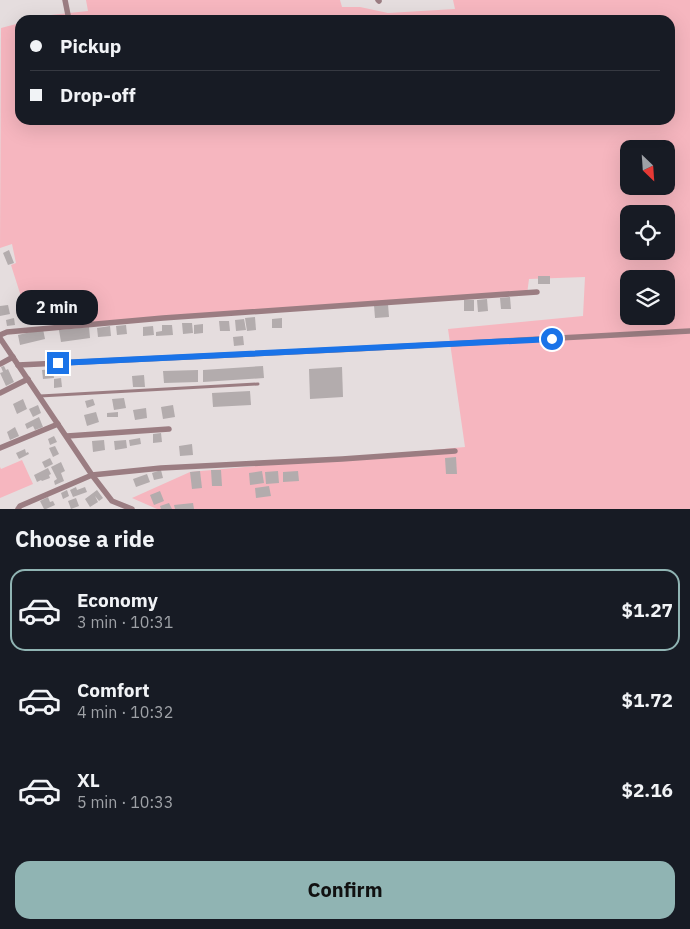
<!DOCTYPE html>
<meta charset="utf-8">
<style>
:root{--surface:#171b24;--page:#20242c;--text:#f1f3f6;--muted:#9ea1a6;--line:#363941;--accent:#90b4b3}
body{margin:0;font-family:"IBM Plex Sans",sans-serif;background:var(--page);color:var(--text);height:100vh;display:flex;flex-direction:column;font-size:19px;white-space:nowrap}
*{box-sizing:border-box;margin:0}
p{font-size:16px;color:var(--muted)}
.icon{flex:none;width:28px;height:28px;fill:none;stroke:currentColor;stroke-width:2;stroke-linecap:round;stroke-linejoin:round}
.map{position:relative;height:509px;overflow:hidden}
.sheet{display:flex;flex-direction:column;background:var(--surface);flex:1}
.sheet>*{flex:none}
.top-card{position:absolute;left:15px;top:15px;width:660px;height:110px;border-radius:15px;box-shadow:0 5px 20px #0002;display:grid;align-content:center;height:110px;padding:0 15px;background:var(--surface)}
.needle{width:32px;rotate:155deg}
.buttons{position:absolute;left:620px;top:140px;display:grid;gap:10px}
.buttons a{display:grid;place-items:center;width:55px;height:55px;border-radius:10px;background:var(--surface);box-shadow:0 5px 20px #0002;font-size:25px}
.end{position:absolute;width:22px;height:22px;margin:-11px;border:6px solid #1a73e8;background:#fff;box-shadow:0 0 0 2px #fff}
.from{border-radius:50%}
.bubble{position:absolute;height:35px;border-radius:15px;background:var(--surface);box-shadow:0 5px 20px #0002;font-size:16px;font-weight:800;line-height:35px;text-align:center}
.top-card b{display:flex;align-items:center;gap:18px;height:48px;font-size:19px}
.top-card b+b{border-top:1px solid var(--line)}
.top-card i{width:12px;height:12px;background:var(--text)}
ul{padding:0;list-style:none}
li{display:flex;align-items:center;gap:15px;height:82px;margin:0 10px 8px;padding:0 5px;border:2px solid transparent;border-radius:15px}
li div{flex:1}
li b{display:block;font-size:19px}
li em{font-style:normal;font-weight:800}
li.selected{border-color:var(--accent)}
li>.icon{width:45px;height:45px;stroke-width:1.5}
h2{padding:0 15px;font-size:22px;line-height:60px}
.primary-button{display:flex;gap:10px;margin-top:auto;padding:10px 15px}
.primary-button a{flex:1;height:58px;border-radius:15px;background:var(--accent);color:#111;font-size:20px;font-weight:800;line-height:58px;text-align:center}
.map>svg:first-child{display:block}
.green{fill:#f6b6bf;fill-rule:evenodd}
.building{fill:#b3acad}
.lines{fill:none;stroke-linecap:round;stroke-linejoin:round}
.service{stroke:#9b7d82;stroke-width:3}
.minor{stroke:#9b7d82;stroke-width:5.5}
.route{stroke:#1a73e8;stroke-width:6}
</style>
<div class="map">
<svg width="690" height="509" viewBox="0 0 690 509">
<rect width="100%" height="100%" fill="#e5ddde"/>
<g class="green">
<path d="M86,0H340L342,7H360L388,13L455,9L453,0H690V509H157L132,498L190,472L465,447L448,329L583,316L585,277L529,279L527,294L100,323H72L67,308L25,309L11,265L16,263L12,244L0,248L1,28L20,23V120H670V20H31L51,15L88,11ZM629,149H666V186H629ZM629,214H666V251H629ZM629,279H666V316H629Z"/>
<polygon points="22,460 33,484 0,498 0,467 1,469"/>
</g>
<g class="building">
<polygon points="9,250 14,263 8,265 3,253"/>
<rect x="538" y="276" width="12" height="8"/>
<polygon points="510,297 511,309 501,309 500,298"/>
<polygon points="487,299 488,311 478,312 477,300"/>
<rect x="464" y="300" width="10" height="11"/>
<polygon points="388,304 389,317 375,318 374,305"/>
<polygon points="8,305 10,314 0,316 0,306"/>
<polygon points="255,317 256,330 247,331 245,318"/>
<polygon points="14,318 15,325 7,326 6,320"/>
<polygon points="282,318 282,328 272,328 272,319"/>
<polygon points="244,319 246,330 236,331 235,320"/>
<polygon points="219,321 229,321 230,331 220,331"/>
<polygon points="182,323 192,323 193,333 183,334"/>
<polygon points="203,324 203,333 194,334 194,325"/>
<polygon points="126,325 127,334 117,335 116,326"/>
<polygon points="162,325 172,325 173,335 156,336 156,332 162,331"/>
<polygon points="110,326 111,336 98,337 97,328"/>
<polygon points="153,326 154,335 143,336 143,327"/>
<polygon points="89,327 90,338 61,342 59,330"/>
<polygon points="43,329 45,339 20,345 18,335"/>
<polygon points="243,336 244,345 234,346 233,337"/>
<polygon points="4,366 6,370 8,369 14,382 6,386 0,373 3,372 1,367"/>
<polygon points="263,366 264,378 203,382 203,370"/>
<polygon points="342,367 343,397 310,399 309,369"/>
<polygon points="53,369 54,378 43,379 42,370"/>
<polygon points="198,370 198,382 164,383 163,371"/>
<polygon points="144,375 145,387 133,387 132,376"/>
<polygon points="61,378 62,387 54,388 54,379"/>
<polygon points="250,391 251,405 213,407 212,393"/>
<polygon points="124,398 126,408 114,410 112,399"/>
<polygon points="23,399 27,409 17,414 13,404"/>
<polygon points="93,399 95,405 87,408 85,401"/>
<polygon points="38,405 41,413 33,417 29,409"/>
<polygon points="173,405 175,417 163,419 161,407"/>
<polygon points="146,408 147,418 135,420 133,410"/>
<polygon points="96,412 99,422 87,426 84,415"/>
<polygon points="118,412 118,417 107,417 107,413"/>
<polygon points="39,417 43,427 35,430 33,426 27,429 25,424"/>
<polygon points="15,427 19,436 10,440 7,432"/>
<polygon points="161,433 162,442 153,443 153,434"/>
<polygon points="54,436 57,442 50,445 48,439"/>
<polygon points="140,438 141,444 130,446 129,440"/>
<polygon points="104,440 105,450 93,452 92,441"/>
<polygon points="126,440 127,448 115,450 114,441"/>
<polygon points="192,444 193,455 180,456 179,446"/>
<polygon points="55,446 59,454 53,457 49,448"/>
<polygon points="25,449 26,453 28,452 29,454 19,459 16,453"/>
<polygon points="456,457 457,474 446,474 445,458"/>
<polygon points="50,458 53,464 45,468 42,462"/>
<polygon points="61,462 65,471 61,473 64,481 55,485 54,481 57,479 51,467"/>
<polygon points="48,468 51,474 49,475 50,478 42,481 41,480 37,482 34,475"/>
<polygon points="161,470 163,478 154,480 152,473"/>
<polygon points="211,470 221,470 222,486 212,486"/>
<polygon points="200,471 202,488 192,489 190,472"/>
<polygon points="262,471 264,483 250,485 249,473"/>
<polygon points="278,471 279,483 266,484 265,472"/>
<polygon points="298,471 299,481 283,482 283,472"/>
<polygon points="147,474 150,482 136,487 133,479"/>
<polygon points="269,486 271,496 256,498 255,488"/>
<polygon points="76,487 77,490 85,487 87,492 73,497 70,490"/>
<polygon points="67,490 69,496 63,499 61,493"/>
<polygon points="97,490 103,498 99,501 95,496 98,502 90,507 85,499"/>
<polygon points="160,491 164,501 154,505 150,495"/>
<polygon points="48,497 50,502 53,501 55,505 46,509 44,509 40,501"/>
<polygon points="76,498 79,506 71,509 68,501"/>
<polygon points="169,503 172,509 161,509 160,506"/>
<polygon points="193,503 194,509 175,509 174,505"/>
</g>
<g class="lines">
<polyline class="service" points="40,396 258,384"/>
<g class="minor">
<polyline points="65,0 69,20"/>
<polyline points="378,0 379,1"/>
<polyline points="0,335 7,332 163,318 537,292"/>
<polyline points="0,338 92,475 112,501 132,509"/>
<polyline points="0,364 13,357"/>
<polyline points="18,365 354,349 690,331"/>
<polyline points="0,393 28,379"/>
<polyline points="67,436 169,429"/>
<polyline points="0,448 58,424"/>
<polyline points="18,509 20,506 92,475 161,468 342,459 455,451"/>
</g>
</g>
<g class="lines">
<polyline class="route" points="58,363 552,339"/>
</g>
</svg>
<div class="buttons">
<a><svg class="needle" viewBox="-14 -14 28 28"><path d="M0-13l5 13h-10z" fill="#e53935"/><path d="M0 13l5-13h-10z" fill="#9ea1a6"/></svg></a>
<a><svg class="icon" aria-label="locate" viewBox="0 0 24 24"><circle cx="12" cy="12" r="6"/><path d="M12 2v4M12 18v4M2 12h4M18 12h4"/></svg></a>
<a><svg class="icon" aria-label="layers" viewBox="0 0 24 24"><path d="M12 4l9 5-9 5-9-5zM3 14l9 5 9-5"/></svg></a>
</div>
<i class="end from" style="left:552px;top:339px"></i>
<i class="end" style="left:58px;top:363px"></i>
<div class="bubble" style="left:16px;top:290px;width:82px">2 min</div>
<div class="top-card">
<b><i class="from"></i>Pickup</b>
<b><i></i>Drop-off</b>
</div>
</div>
<section class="sheet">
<h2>Choose a ride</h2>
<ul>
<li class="selected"><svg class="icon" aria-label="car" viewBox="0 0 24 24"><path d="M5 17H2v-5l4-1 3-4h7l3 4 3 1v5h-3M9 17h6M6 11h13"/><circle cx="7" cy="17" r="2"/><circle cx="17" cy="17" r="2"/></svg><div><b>Economy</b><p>3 min · 10:31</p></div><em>$1.27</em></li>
<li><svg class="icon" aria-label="car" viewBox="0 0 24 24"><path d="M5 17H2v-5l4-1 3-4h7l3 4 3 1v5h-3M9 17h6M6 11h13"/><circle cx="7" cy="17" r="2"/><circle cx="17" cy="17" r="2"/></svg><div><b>Comfort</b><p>4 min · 10:32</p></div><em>$1.72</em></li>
<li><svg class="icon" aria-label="car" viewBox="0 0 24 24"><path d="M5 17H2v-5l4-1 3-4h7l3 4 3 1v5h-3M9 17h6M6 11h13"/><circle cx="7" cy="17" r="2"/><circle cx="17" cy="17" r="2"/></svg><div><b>XL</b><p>5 min · 10:33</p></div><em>$2.16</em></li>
</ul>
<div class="primary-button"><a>Confirm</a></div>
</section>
